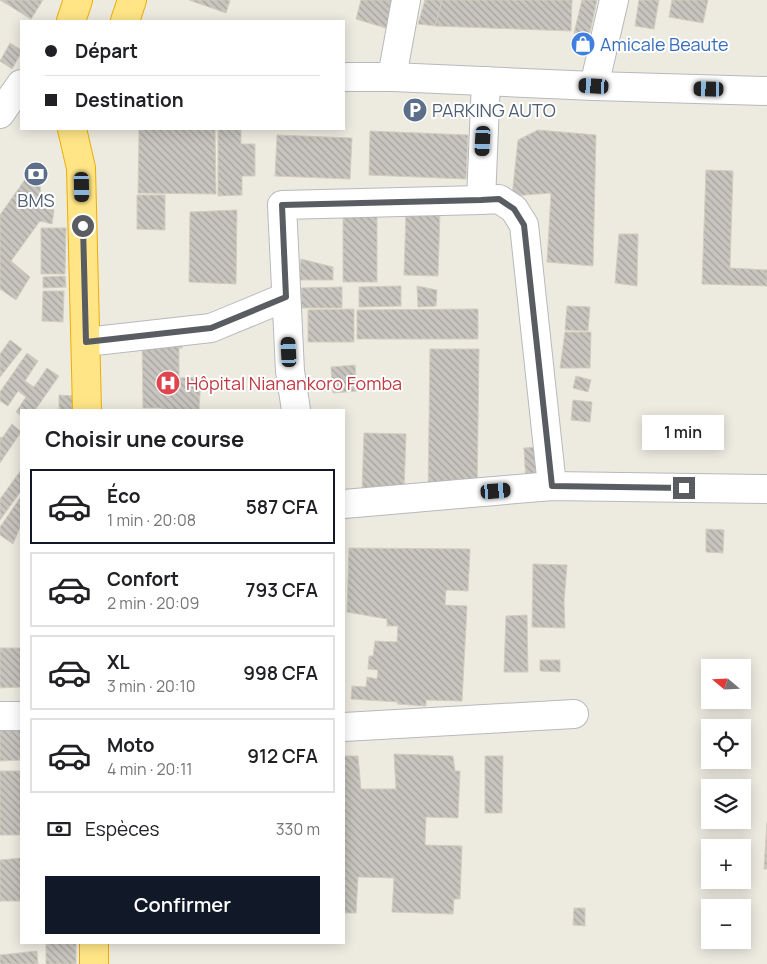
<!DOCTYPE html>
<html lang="fr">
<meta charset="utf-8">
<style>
:root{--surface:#fff;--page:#f2f2f2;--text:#202124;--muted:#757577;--line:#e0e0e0;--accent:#111827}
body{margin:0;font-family:Manrope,sans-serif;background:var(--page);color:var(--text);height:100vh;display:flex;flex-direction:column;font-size:19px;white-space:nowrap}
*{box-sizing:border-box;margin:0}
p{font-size:16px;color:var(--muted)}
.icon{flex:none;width:28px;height:28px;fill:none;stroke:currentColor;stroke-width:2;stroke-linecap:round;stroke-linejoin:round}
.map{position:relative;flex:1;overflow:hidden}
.side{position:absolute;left:20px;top:409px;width:325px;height:535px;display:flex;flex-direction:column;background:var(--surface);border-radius:0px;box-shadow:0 2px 12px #0003}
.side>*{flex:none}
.top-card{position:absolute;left:20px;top:20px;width:325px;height:110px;border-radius:0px;box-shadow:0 2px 12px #0003;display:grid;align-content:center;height:110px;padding:0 25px;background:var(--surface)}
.needle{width:32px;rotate:289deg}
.tools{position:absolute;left:701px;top:659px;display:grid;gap:10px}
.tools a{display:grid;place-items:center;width:50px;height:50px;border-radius:0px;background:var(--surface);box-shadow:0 2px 12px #0003;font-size:25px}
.end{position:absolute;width:22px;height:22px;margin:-11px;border:6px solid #595d62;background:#fff;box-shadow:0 0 0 2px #fff}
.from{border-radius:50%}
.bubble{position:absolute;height:35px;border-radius:0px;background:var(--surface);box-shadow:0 2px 12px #0003;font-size:16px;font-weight:600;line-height:35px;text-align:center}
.car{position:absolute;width:15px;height:30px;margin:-15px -8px;border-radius:6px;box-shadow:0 0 4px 1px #0007;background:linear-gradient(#222 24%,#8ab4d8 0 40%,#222 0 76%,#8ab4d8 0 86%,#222 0)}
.top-card b{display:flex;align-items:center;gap:18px;height:48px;font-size:19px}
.top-card b+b{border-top:1px solid var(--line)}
.top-card i{width:12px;height:12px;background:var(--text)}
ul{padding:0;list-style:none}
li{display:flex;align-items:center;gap:15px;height:75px;margin:0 10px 8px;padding:0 15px;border:2px solid var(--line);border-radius:0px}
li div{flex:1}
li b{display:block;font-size:19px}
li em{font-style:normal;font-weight:600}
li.active{border-color:var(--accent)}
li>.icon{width:45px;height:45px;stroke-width:1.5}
h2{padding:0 25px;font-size:22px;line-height:60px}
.pay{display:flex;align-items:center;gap:12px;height:55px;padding:0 25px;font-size:19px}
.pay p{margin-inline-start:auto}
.action{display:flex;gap:10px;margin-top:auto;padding:10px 25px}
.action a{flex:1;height:58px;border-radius:0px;background:var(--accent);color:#fff;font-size:20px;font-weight:600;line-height:58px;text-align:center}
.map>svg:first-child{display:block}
.building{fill:url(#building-back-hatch);stroke:#d2cdbf}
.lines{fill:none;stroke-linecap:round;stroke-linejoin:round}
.minor-casing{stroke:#b6b9be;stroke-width:30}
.highway-casing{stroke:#eeac00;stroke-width:30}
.minor{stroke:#fff;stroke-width:28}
.highway{stroke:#ffe586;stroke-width:28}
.route{stroke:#595d62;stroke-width:6}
.labels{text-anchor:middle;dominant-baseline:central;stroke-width:4;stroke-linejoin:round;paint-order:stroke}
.shop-label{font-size:18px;fill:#366cbe;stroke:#fff;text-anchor:start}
.service-label{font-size:18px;fill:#4e5e75;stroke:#fff;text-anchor:start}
.health-label{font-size:18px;fill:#be3a42;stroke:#fff;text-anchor:start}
</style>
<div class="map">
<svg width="767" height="964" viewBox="0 0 767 964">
<defs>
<pattern id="building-back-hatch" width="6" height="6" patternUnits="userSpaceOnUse" patternTransform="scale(1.25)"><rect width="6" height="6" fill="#c8c5be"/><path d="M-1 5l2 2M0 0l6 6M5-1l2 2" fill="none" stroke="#a5a39e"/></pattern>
</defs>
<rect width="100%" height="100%" fill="#edebe0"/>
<g class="building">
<polygon points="0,0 43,0 31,19"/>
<polygon points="189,0 230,0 226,13"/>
<polygon points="361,0 398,0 389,29 356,19"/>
<polygon points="425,0 443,0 436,26 418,24"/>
<polygon points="442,0 572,0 571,31 435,26"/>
<polygon points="582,0 597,0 589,37 574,33"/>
<polygon points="639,0 659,0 654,29 635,26"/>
<polygon points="672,0 708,0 703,23 669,17"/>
<polygon points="10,43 21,50 21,53 12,69 0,61"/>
<polygon points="139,129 215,129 216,194 138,193"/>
<polygon points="218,129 241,129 241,144 255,144 255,176 242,176 242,195 218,196"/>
<polygon points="538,130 596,135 593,266 547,262 551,193 512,196 518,140"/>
<polygon points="370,131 468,135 466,179 369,175"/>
<polygon points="277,135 352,138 350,179 275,176"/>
<polygon points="706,170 733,171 730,268 767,270 767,286 702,284"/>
<polygon points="26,178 40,185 42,208 54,210 52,224 40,221 11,261 30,277 16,300 0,289 0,215"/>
<polygon points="137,195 165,195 165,230 137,229"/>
<rect x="343" y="206" width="34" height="76"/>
<polygon points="237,210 236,284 189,282 190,212"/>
<polygon points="406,211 440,212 438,276 404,275"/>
<polygon points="41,228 66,228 65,274 41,274"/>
<polygon points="619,234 638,234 637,286 615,283"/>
<polygon points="301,259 333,267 333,280 299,280"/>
<polygon points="65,276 66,287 43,288 43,277"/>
<polygon points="401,286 401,306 359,307 359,287"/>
<polygon points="417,286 437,290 436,306 418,307"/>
<polygon points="342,287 342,308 301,308 301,288"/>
<polygon points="43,291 64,291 63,322 42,321"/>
<polygon points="567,306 590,307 588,331 565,330"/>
<polygon points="354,309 354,342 308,342 308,310"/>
<polygon points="478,309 478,339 357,339 357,310"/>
<polygon points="565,332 591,332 590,368 560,368"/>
<polygon points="142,338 182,338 182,348 179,348 179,378 201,377 199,410 162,410 162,408 143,408"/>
<polygon points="10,340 22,349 0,377 0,354"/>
<polygon points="430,349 479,349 477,498 428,497"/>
<polygon points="27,353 38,361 25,381 34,387 47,368 59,376 35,410 21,410 21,416 16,412 26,397 18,391 8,406 0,401 0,392"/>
<polygon points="355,365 357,391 333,393 331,367"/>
<polygon points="576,376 591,380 588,392 573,388"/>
<polygon points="59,395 75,396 75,410 59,410"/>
<polygon points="573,400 592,402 590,422 571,420"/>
<polygon points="12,424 21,432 0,463 0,437 2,438"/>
<polygon points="364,433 406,434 404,491 362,490"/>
<polygon points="542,447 544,483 526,484 524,448"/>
<polygon points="21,470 21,491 0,520 0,499"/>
<polygon points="20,498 21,498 21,525 13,544 0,535 0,527"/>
<polygon points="706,529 724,530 723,553 706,552"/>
<polygon points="349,548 470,549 468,591 446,590 445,605 467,606 462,701 426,700 426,706 397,704 398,702 351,699 352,686 366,687 367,677 377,679 378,670 368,669 369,656 373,656 375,641 397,642 398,626 387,626 387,619 347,612"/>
<polygon points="533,564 567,565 564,602 565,628 532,627"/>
<polygon points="527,615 528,672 504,672 506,616"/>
<polygon points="0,648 21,648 21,687 0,688"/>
<polygon points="540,660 560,660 560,672 540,671"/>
<polygon points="21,716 21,760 0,761 0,717"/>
<polygon points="394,754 453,756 455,771 460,771 458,818 426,817 425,845 462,846 460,899 454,899 453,914 392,912 394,878 358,877 356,913 344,913 344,756 358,756 361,789 396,789"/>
<polygon points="485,756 503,756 502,813 485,813"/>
<rect x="0" y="771" width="21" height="64"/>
<polygon points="767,822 767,869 764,869"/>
<polygon points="21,858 21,901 0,901 0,860"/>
<polygon points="574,908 585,908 585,926 573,925"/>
<rect x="46" y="942" width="30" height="22"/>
<polygon points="37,951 38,964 0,964 0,955"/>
</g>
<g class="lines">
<defs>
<g id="minor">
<polyline points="344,77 392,77 594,86 767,91"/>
<polyline points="392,77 406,0"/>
<polyline points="594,86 614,0"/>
<polyline points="0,114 21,84"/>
<polyline points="481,200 486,81"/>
<polyline points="86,342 211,328 286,297"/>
<polyline points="296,410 290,371 282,205 481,200 499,199 514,209 524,225 552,486"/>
<polyline points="344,504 552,486 767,489"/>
<polyline points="0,716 21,716"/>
<polyline points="344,727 574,714"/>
</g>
<g id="highway">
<polyline points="71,21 78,0"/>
<polyline points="125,21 132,0"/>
<polyline points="72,129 81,168 87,410"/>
<polyline points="94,942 94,964"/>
</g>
</defs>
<use href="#minor" class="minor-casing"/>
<use href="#highway" class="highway-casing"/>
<use href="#minor" class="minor"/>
<use href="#highway" class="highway"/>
</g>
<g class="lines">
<polyline class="route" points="83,226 86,342 211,328 286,297 282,205 481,200 499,199 514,209 524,225 552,486 684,488"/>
</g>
<defs>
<symbol id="shop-disc" viewBox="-11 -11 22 22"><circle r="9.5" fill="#3f7fe0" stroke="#fff"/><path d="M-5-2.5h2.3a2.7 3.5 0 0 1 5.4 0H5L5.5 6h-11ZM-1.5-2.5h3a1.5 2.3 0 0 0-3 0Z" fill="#fff"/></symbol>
<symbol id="parking-disc" viewBox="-11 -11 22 22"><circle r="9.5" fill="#5c6f8a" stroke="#fff"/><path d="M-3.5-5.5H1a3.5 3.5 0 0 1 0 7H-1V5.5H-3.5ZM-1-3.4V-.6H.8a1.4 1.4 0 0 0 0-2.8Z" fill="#fff"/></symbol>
<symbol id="bank-disc" viewBox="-11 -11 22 22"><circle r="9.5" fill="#5c6f8a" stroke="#fff"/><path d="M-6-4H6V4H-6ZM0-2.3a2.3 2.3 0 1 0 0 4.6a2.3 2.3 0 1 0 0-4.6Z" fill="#fff"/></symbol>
<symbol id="hospital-disc" viewBox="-11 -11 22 22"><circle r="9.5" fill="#e0444e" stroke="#fff"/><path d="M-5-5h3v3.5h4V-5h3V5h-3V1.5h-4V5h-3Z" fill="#fff"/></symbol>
</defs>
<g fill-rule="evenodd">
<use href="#shop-disc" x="569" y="30" width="28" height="28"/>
<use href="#parking-disc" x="401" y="96" width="28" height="28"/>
<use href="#bank-disc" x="22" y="160" width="28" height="28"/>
<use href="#hospital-disc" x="154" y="369" width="28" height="28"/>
</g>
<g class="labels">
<g class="shop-label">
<text x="600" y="44">Amicale Beaute</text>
</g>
<g class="service-label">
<text x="432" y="110">PARKING AUTO</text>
<text x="36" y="200" text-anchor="middle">BMS</text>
</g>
<g class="health-label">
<text x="186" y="383">Hôpital Nianankoro Fomba</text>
</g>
</g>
</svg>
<div class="tools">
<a><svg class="needle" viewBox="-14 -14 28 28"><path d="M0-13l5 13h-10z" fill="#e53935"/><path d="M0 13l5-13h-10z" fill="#757577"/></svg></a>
<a><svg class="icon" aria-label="locate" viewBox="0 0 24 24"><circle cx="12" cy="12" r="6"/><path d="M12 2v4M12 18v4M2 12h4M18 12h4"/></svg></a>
<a><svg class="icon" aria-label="layers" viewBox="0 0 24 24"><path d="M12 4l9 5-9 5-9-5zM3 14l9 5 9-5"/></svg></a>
<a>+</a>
<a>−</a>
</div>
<i class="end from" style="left:83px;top:226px"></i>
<i class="end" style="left:684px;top:488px"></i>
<div class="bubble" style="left:642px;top:415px;width:82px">1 min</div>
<i class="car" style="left:594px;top:86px;rotate:273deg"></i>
<i class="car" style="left:709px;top:89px;rotate:271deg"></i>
<i class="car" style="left:483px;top:141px;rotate:183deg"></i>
<i class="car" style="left:82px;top:187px;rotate:179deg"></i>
<i class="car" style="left:289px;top:352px;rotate:357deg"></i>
<i class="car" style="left:496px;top:491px;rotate:85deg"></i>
<div class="top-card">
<b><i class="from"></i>Départ</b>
<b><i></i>Destination</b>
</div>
<section class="side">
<h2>Choisir une course</h2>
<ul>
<li class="active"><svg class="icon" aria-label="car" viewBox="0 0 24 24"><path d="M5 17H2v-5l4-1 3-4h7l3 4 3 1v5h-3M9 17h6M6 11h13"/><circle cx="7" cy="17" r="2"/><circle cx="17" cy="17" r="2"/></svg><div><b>Éco</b><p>1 min · 20:08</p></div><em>587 CFA</em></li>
<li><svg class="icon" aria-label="car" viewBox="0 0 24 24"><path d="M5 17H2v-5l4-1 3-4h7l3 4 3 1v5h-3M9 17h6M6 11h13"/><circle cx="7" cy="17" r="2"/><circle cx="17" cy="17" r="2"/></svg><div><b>Confort</b><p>2 min · 20:09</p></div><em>793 CFA</em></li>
<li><svg class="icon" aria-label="car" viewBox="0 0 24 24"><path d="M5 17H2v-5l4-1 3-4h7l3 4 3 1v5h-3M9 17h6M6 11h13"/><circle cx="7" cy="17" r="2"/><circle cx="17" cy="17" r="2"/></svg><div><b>XL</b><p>3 min · 20:10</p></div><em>998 CFA</em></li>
<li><svg class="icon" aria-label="car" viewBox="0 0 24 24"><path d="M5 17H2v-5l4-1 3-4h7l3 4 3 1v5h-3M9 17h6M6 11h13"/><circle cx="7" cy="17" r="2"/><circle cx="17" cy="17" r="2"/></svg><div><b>Moto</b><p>4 min · 20:11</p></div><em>912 CFA</em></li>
</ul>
<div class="pay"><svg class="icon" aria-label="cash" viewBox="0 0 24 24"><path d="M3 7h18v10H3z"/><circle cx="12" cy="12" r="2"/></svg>Espèces<p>330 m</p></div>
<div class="action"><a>Confirmer</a></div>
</section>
</div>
